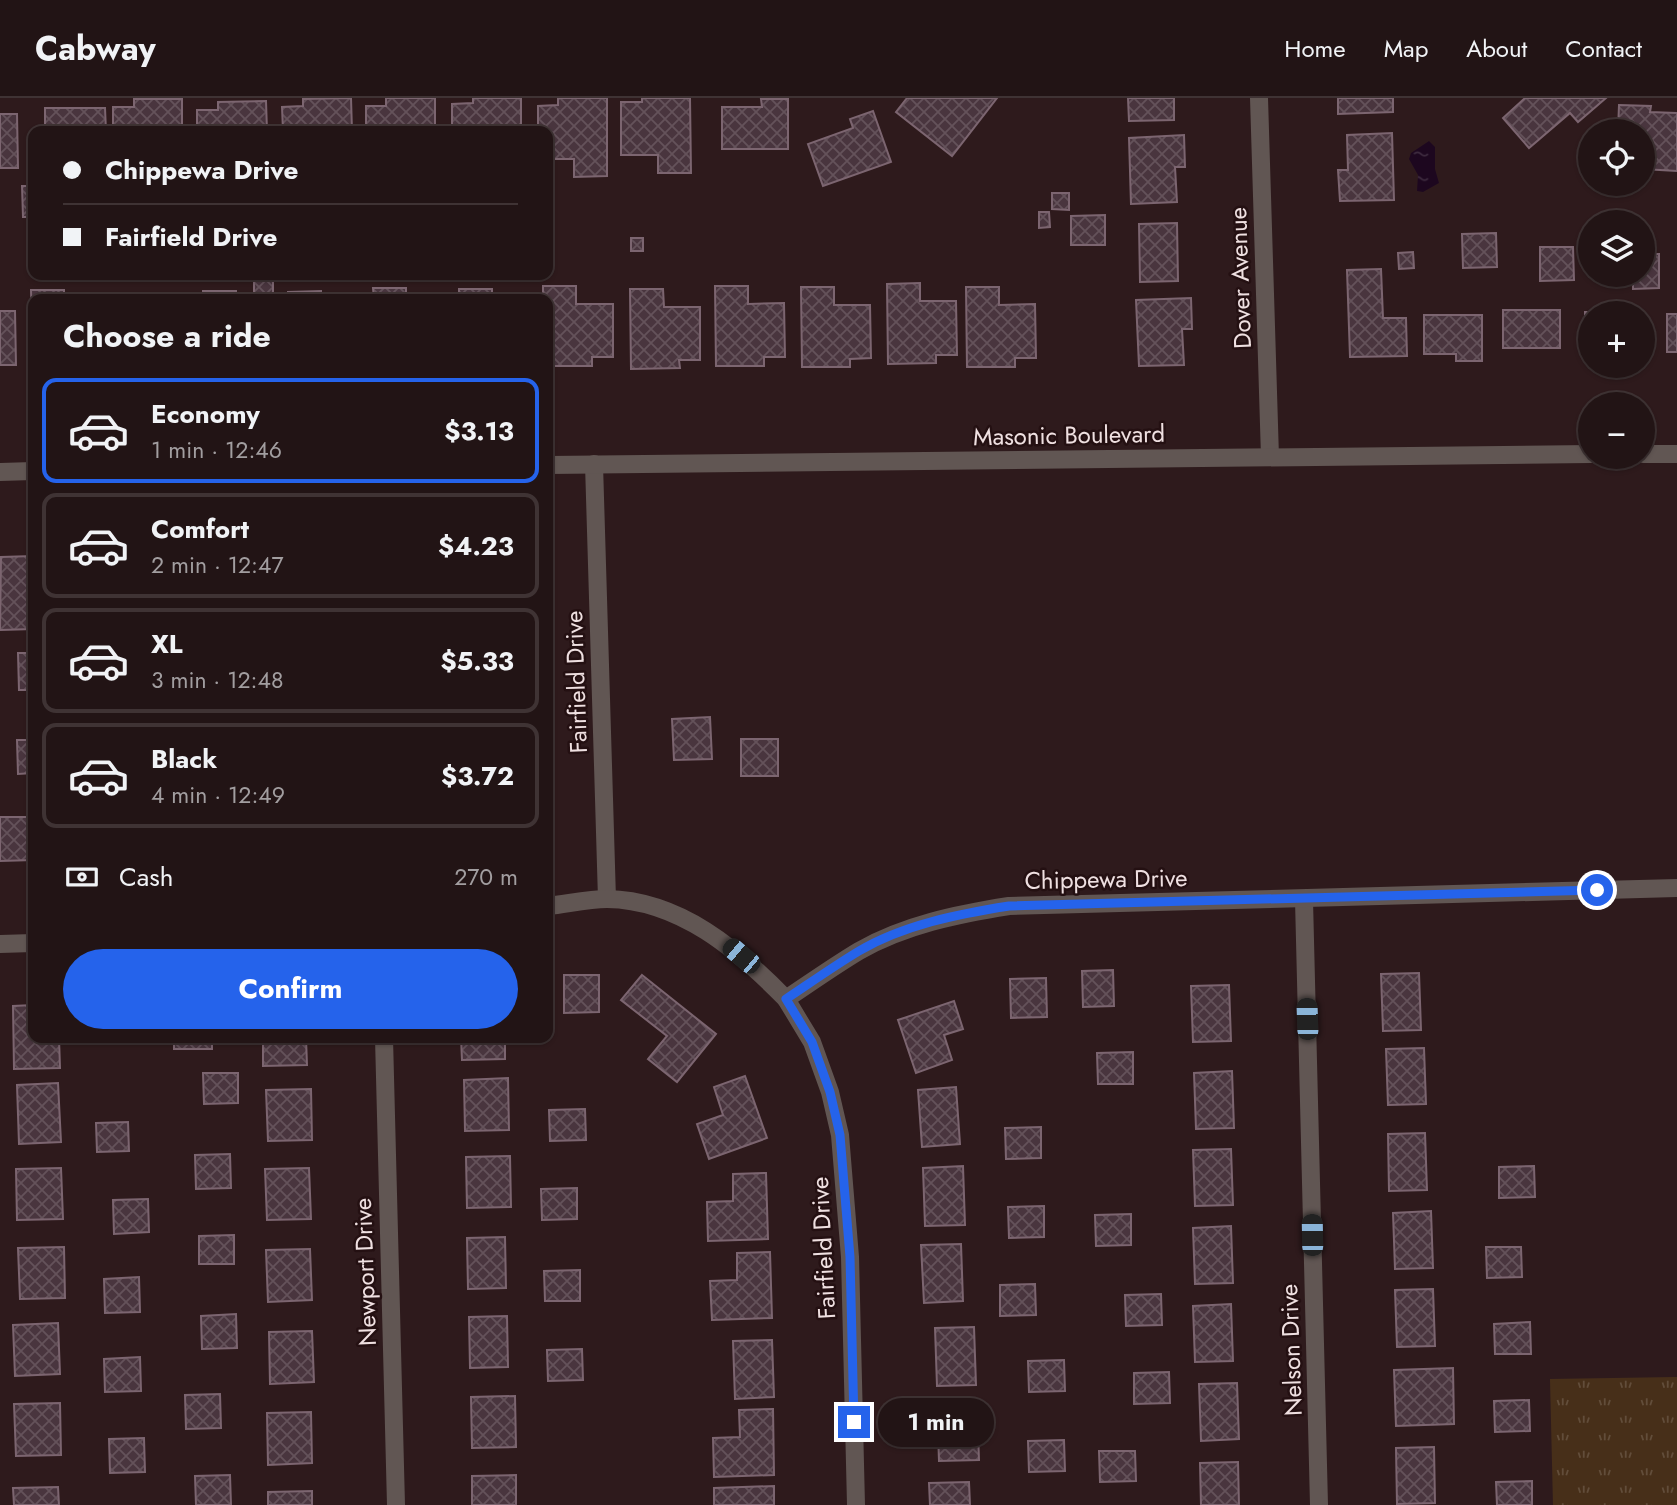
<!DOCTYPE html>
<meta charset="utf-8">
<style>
:root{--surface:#221415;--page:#2e2122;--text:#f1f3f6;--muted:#a29ea0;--line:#3f3334;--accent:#2563eb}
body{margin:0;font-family:Jost,sans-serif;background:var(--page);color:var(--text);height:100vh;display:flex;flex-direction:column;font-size:26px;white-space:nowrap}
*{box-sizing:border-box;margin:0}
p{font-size:23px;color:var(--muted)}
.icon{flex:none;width:38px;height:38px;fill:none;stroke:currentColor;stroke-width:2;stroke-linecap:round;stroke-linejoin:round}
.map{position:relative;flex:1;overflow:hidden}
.sheet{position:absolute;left:28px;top:196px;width:525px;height:749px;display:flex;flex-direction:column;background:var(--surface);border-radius:14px;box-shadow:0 2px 5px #0004,0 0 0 2px var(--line)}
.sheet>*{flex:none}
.banner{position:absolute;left:28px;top:28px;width:525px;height:154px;border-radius:14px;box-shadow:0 2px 5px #0004,0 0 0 2px var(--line);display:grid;align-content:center;height:154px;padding:0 35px;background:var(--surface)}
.controls{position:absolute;left:1578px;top:21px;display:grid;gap:14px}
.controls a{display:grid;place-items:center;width:77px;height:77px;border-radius:50%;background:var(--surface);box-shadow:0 2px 5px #0004,0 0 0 2px var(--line);font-size:35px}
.end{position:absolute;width:32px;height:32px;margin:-16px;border:9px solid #2563eb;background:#fff;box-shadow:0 0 0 4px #fff}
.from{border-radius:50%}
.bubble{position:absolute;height:49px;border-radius:24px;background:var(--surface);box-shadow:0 2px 5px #0004,0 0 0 2px var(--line);font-size:23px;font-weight:700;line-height:49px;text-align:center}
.car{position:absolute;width:21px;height:42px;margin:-21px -10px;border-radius:9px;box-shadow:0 0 5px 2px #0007;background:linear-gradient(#222 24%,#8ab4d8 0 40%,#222 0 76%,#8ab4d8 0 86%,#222 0)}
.banner b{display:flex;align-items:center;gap:24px;height:66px;font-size:26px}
.banner b+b{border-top:2px solid var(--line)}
.banner i{width:18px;height:18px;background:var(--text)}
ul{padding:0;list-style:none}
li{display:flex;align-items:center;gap:21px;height:105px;margin:0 14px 10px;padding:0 21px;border:4px solid var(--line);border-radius:14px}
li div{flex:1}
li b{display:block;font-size:26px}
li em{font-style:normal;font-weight:700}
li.active{border-color:var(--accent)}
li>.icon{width:63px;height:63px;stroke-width:1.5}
h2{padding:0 35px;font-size:32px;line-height:84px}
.pay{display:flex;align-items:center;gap:18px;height:77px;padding:0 35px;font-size:26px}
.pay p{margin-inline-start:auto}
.primary-button{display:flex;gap:14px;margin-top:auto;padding:14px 35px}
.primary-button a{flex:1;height:80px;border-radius:42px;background:var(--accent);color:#fff;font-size:28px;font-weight:700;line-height:80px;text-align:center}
header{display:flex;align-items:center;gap:42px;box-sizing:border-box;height:98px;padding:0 35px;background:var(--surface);border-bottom:2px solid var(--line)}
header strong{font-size:33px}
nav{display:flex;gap:38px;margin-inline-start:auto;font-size:24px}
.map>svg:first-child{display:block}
.grass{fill:url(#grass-tufts)}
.water{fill:url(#water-ripples)}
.building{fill:url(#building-cross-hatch);stroke:#7c6570;stroke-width:2}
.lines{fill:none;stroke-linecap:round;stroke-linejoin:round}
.minor{stroke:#615653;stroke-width:18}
.route{stroke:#2563eb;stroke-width:9}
.labels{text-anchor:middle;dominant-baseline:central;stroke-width:5;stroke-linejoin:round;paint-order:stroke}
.street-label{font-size:24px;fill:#efe0e1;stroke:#241012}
</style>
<header>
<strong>Cabway</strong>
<nav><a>Home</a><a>Map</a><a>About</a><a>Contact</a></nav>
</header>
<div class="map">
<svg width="1677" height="1407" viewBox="0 0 1677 1407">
<defs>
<pattern id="grass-tufts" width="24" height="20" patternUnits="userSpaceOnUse" patternTransform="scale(1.75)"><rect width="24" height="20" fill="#472f19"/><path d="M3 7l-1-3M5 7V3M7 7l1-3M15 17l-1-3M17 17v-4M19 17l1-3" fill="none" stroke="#624d3a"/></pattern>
<pattern id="water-ripples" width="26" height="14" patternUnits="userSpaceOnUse" patternTransform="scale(1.75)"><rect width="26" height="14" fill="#1d071f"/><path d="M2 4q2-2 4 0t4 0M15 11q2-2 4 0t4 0" fill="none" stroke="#3e2b3f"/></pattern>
<pattern id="building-cross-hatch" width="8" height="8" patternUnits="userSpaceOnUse" patternTransform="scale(1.75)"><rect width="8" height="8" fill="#49353e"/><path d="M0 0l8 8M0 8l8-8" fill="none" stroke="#64525a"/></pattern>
</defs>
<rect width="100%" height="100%" fill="#2e1a1c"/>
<polygon class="grass" points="1677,1279 1677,1407 1553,1407 1550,1281"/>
<polygon class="water" points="1429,43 1435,49 1435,71 1439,85 1423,94 1417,93 1418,77 1409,61 1411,55"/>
<g class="building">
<polygon points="351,0 352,33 283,33 282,9 303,8 303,1"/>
<polygon points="386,0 435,0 435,33 366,33 366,8 386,8"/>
<polygon points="473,0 521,0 521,33 452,33 452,6 473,5"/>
<polygon points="558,0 607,0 607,78 574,79 574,61 548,61 548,33 538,33 538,8 558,7"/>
<polygon points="642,0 690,0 691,75 658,75 658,57 621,57 621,4 642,4"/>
<polygon points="907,0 997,0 952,58 896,14"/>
<polygon points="1128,0 1174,0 1174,22 1129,23"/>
<polygon points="1338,0 1393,0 1393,14 1338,16"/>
<polygon points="1525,0 1606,0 1578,24 1570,15 1529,50 1503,20"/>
<polygon points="134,1 182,1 182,33 113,33 113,9 134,9"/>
<polygon points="761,1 788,1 788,51 722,51 722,9 762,9"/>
<polygon points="266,3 267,33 197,33 197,12 218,12 218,4"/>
<polygon points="1619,7 1651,8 1650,14 1677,15 1677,73 1643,71 1643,33 1618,33"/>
<polygon points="45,10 105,10 106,33 45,33"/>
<polygon points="873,13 891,64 823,88 808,46 853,30 850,21"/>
<polygon points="0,16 17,16 18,70 0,70"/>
<polygon points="1392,35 1394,102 1340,103 1338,72 1348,72 1347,37"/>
<polygon points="1184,37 1185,69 1175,69 1177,104 1131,106 1129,40"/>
<polygon points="22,88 33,88 33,119 23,119"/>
<polygon points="1052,95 1069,95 1069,112 1052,111"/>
<polygon points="1039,114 1049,114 1050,129 1039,130"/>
<polygon points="1105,117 1105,147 1071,147 1071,118"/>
<polygon points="1177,125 1178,183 1140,184 1139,126"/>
<polygon points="1496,135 1497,169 1463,170 1462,136"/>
<rect x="631" y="140" width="12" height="13"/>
<polygon points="1540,149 1573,149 1574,182 1540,183"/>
<polygon points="1413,154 1414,170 1399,171 1398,155"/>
<polygon points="1643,156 1659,156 1659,190 1633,191 1633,177 1643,177"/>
<polygon points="1381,171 1383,220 1406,220 1407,258 1350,259 1347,172"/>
<polygon points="254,181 273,181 273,196 254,195"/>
<polygon points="920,185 920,203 956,203 957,257 936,257 936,265 888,266 887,186"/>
<polygon points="543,188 576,188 576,206 613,206 613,259 592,259 592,268 548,268 548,201 543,201"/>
<polygon points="715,188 748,188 748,206 784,205 785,259 764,259 764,268 716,268"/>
<polygon points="801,189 834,189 834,207 870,207 871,260 850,261 850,269 802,269"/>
<polygon points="966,189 999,189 999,207 1035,206 1036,260 1015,260 1015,269 967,269"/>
<polygon points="373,190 406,190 406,201 374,201"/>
<rect x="459" y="191" width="33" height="10"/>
<polygon points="630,191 663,191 664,209 700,209 700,262 679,262 680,270 631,271"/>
<polygon points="31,192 64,192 64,201 33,201 33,272"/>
<rect x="203" y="193" width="33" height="8"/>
<polygon points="321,193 321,201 288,201 288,194"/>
<rect x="117" y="196" width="33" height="5"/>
<polygon points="1191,200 1192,231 1182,231 1184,267 1139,268 1136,202"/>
<rect x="1503" y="212" width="57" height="38"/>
<polygon points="0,213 15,213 16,267 0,267"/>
<polygon points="1585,214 1642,214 1642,215 1591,215 1591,252 1585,252"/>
<rect x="1667" y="216" width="10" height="38"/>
<polygon points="1424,217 1482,217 1482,263 1456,263 1456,256 1424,256"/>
<polygon points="33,458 33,531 0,532 1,459"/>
<polygon points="18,555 33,555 33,592 19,592"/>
<polygon points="710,619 712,661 674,662 672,621"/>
<rect x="741" y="641" width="37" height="37"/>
<polygon points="17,642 33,642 33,675 18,676"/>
<polygon points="0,719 33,719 33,762 0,763"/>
<polygon points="1113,872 1114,908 1083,909 1082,873"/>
<polygon points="1419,875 1421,932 1383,933 1381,876"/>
<polygon points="564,877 599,877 599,914 564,915"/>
<polygon points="642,877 716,936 677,984 648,961 667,938 621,902"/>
<polygon points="1046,880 1047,919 1011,920 1010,881"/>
<polygon points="1229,887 1231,943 1193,944 1191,888"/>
<polygon points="954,903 963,931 944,937 952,962 916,975 898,922"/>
<polygon points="33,907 33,940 59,940 60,970 14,971 13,908"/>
<rect x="174" y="940" width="38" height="11"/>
<polygon points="263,940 306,940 307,967 263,968"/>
<polygon points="461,940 505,940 505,961 462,962"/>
<polygon points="1424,950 1426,1006 1388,1007 1386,951"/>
<polygon points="1133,954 1133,986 1098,986 1097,955"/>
<polygon points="1232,973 1234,1030 1196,1031 1194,975"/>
<polygon points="203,975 238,975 238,1005 204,1006"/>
<polygon points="745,978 767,1040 709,1061 697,1026 723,1017 714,989"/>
<polygon points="508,980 509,1032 465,1033 464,982"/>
<polygon points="58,985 61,1044 19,1046 17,987"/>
<polygon points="956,989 960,1046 922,1049 918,992"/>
<polygon points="311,991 312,1042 268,1043 266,992"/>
<polygon points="585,1011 586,1042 550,1043 549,1012"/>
<polygon points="128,1024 129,1053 97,1054 96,1025"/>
<polygon points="1041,1029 1041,1060 1006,1061 1005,1030"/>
<polygon points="1425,1035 1427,1092 1389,1093 1388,1036"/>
<polygon points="1231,1051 1233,1107 1195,1108 1193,1052"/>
<polygon points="230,1056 231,1090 196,1091 195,1057"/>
<polygon points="510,1058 511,1109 467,1110 466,1059"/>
<polygon points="963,1068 965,1127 925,1128 923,1070"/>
<polygon points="1534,1068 1535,1099 1499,1100 1499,1069"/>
<polygon points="61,1070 63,1121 17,1122 16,1071"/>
<polygon points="309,1070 311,1121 267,1122 265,1071"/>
<polygon points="766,1075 768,1141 708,1143 707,1104 733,1103 733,1076"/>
<polygon points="577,1090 577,1121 542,1122 541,1091"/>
<polygon points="148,1101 149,1134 114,1136 113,1102"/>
<polygon points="1044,1108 1044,1139 1009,1140 1008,1109"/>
<polygon points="1431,1113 1433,1170 1395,1171 1393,1115"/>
<polygon points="1131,1116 1131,1147 1096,1148 1095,1117"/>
<polygon points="1231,1128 1233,1185 1195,1186 1193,1130"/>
<polygon points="234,1137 234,1166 199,1166 199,1138"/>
<polygon points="505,1139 506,1190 468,1191 467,1140"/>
<polygon points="961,1146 963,1203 924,1205 921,1147"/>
<polygon points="64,1149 65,1200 20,1201 18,1150"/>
<polygon points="1486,1149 1521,1149 1522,1179 1487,1180"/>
<polygon points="310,1151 312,1202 268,1204 266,1152"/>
<polygon points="770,1154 772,1220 712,1222 710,1183 737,1182 737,1155"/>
<polygon points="580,1172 580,1203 545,1203 544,1173"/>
<polygon points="139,1179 140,1214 105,1215 104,1181"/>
<polygon points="1035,1186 1036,1217 1000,1218 1000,1187"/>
<polygon points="1433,1191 1435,1248 1397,1249 1395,1192"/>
<polygon points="1161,1196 1162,1227 1126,1228 1125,1197"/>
<polygon points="1231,1206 1233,1263 1195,1264 1193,1208"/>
<polygon points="236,1216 237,1250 202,1251 201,1218"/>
<polygon points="507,1218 508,1269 470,1270 469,1219"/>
<polygon points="1530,1224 1531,1256 1495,1256 1494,1226"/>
<polygon points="58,1225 60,1276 15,1278 13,1227"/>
<polygon points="974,1229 976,1287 937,1288 935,1230"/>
<polygon points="312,1233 314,1284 270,1286 269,1234"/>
<polygon points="772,1242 774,1299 735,1301 733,1243"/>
<polygon points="582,1251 583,1282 548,1283 547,1252"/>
<polygon points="140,1259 141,1293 105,1294 104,1261"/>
<polygon points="1064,1262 1065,1293 1029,1294 1028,1263"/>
<polygon points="1453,1270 1454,1326 1396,1328 1394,1272"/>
<polygon points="1169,1274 1170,1305 1134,1306 1134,1275"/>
<polygon points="1237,1285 1239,1341 1201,1343 1199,1286"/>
<polygon points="220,1296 221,1330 186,1331 185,1297"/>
<polygon points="515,1298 516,1349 472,1350 471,1299"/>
<polygon points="1529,1302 1530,1333 1495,1334 1494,1303"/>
<polygon points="977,1304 979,1362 939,1363 937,1305"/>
<polygon points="60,1305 61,1357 16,1358 14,1306"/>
<polygon points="773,1311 774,1377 714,1379 713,1340 740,1339 739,1312"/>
<polygon points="311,1314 312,1365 268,1367 267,1315"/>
<polygon points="144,1340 145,1374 110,1375 109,1341"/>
<polygon points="1064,1342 1065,1373 1029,1374 1028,1343"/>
<polygon points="1434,1349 1435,1405 1397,1406 1396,1350"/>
<polygon points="1099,1353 1135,1353 1136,1383 1100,1384"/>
<polygon points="1238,1364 1239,1407 1201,1407 1200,1365"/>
<polygon points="230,1377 231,1407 196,1407 195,1378"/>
<polygon points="516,1377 516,1407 472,1407 472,1378"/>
<polygon points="1532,1383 1532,1407 1497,1407 1496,1384"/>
<polygon points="969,1384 970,1407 930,1407 929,1385"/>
<polygon points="774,1388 774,1407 714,1407 714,1390"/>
<polygon points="58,1389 59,1407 14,1407 13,1390"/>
<polygon points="312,1393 312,1407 268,1407 268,1394"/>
</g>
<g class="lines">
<g class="minor">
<polyline points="1259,0 1270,359"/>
<polyline points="1643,356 1677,356"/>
<polyline points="594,366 607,801"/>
<polyline points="548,367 1591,356"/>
<polyline points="0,374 33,373"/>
<polyline points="1304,802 1319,1407"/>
<path d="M548,808C567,806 588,801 607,801C680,802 738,852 786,901C810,885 834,868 859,853C904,827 958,816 1009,808L1677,790"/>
<polyline points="0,846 33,845"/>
<polyline points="786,901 812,944 830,994 840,1037 850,1159 856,1407"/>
<polyline points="384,940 396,1407"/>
</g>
</g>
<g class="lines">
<path class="route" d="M854,1324L850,1159L840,1037L830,994L812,944L786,901C810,885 834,868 859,853C903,827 958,816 1009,808L1597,792"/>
</g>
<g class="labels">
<g class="street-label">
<text transform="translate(1240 180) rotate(-92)">Dover Avenue</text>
<text transform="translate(1069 337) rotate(-1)">Masonic Boulevard</text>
<text transform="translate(576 584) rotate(-92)">Fairfield Drive</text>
<text transform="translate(1106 781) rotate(-1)">Chippewa Drive</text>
<text transform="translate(823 1150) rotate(-93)">Fairfield Drive</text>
<text transform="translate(365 1174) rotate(-92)">Newport Drive</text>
<text transform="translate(1291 1252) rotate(-92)">Nelson Drive</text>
</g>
</g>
</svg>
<div class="controls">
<a><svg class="icon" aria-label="locate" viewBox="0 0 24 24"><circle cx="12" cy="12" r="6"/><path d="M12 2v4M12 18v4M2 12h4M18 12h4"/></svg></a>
<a><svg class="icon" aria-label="layers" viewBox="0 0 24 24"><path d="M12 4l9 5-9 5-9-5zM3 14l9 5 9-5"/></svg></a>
<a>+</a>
<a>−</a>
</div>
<i class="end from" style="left:1597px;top:792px"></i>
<i class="end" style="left:854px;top:1324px"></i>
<div class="bubble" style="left:878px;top:1300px;width:116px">1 min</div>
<i class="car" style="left:741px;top:858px;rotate:310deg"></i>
<i class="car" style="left:1307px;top:921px;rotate:358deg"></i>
<i class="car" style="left:1312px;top:1137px;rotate:359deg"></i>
<div class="banner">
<b><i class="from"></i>Chippewa Drive</b>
<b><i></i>Fairfield Drive</b>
</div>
<section class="sheet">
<h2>Choose a ride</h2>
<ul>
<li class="active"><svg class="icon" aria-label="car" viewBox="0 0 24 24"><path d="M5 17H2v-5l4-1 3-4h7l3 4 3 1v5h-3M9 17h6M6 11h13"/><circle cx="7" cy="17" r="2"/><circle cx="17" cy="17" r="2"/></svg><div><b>Economy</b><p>1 min · 12:46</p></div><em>$3.13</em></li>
<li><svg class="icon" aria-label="car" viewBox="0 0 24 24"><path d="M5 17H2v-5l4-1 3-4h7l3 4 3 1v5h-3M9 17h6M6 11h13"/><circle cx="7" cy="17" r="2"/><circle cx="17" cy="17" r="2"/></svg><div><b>Comfort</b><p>2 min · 12:47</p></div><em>$4.23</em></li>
<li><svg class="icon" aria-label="car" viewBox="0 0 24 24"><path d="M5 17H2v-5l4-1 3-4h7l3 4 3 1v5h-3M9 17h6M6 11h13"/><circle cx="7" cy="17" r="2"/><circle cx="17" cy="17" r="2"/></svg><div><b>XL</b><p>3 min · 12:48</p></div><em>$5.33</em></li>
<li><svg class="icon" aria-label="car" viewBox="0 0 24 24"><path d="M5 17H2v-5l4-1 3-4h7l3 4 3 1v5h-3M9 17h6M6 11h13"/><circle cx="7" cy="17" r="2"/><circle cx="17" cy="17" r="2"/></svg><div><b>Black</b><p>4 min · 12:49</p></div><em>$3.72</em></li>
</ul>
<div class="pay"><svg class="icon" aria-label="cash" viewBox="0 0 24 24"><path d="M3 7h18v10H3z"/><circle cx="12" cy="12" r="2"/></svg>Cash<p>270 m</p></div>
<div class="primary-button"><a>Confirm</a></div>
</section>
</div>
